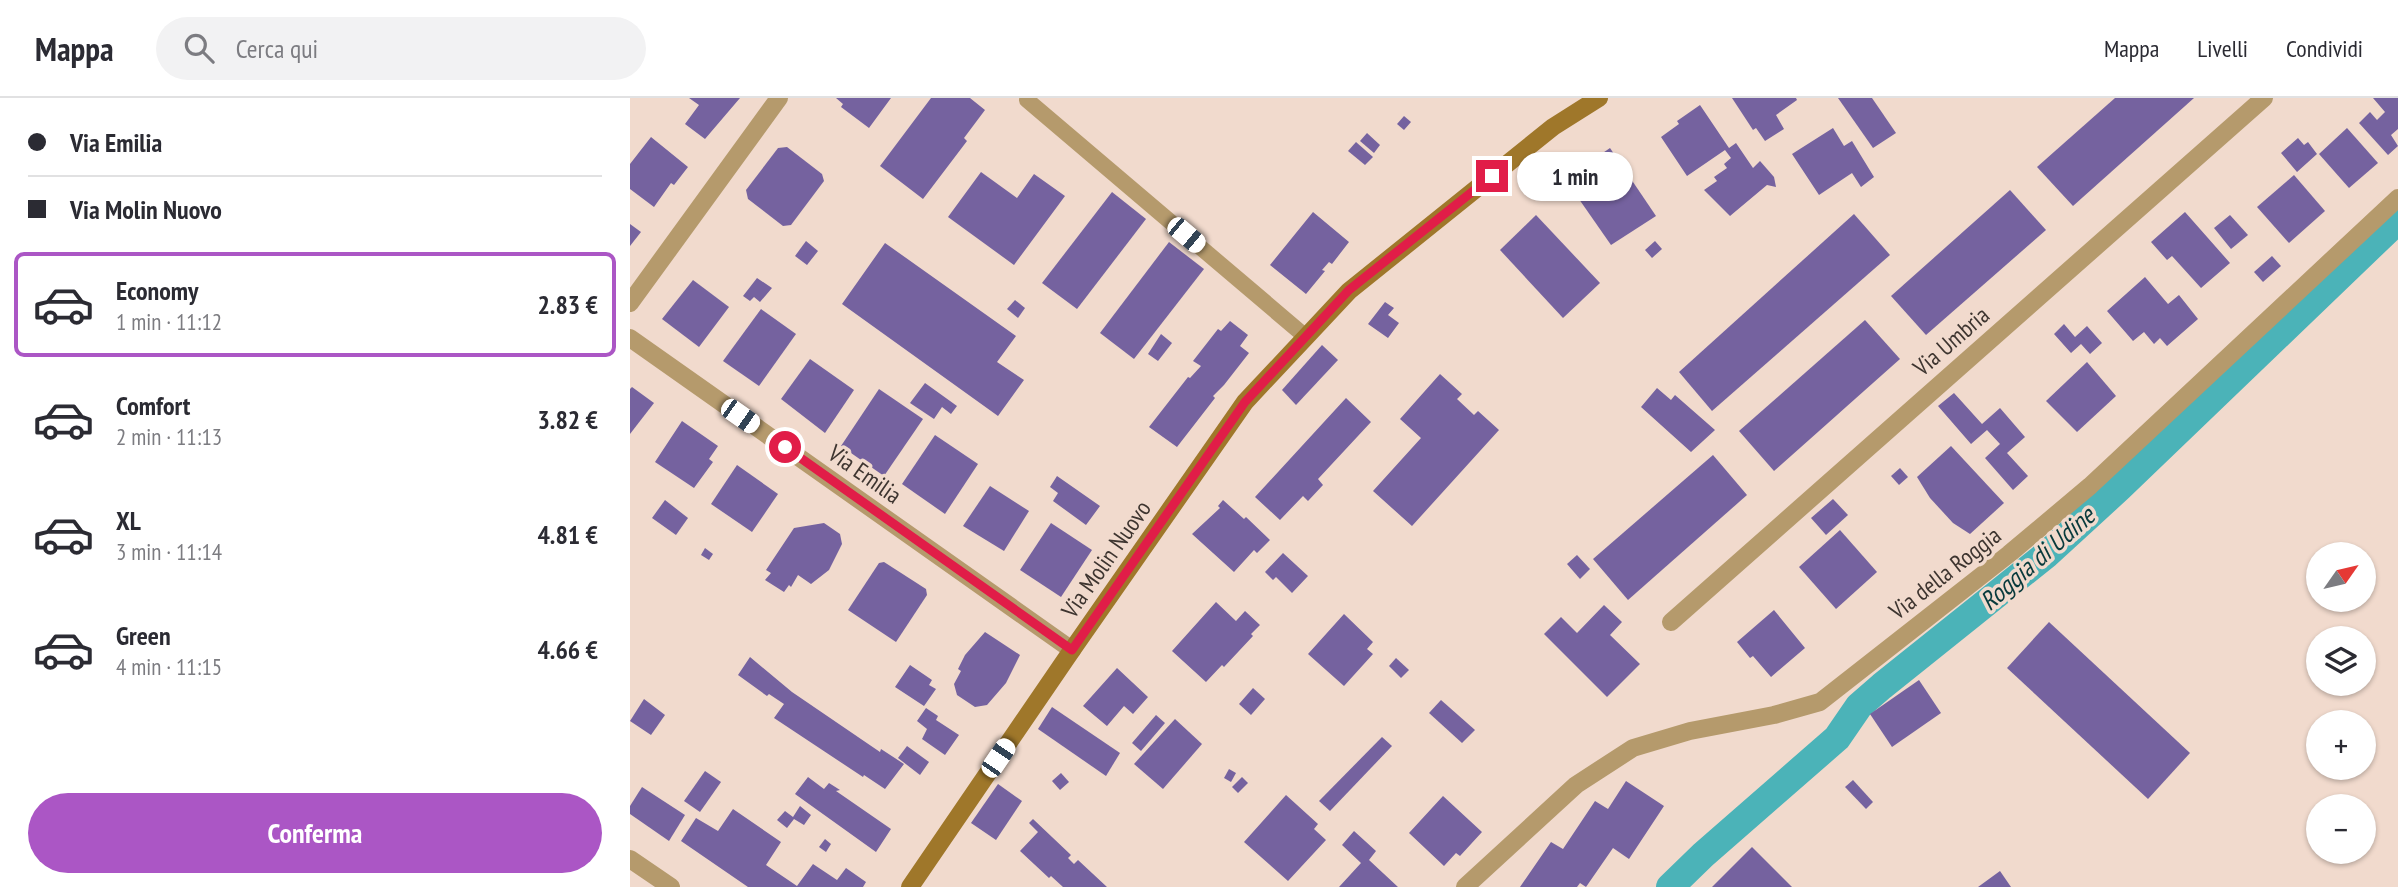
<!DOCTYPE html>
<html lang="it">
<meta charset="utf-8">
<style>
:root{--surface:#fff;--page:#f2f2f3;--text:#2b2b33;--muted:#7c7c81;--line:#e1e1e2;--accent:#ab56c5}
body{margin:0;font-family:"PT Sans Narrow",sans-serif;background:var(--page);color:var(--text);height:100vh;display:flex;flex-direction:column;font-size:26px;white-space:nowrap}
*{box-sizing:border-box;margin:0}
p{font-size:23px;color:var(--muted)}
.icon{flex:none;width:38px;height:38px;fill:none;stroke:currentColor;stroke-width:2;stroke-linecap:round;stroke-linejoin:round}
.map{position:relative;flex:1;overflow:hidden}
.details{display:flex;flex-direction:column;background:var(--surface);width:630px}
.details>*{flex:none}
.top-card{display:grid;align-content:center;height:154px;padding:0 28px;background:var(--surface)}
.needle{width:46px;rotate:56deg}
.fabs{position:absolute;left:1676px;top:444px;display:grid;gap:14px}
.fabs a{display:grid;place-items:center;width:70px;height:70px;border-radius:50%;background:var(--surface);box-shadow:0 2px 5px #0004;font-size:35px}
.end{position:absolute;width:32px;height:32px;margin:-16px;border:9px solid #e11d48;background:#fff;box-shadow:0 0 0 4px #fff}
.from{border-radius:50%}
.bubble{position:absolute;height:49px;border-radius:24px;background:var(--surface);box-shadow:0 2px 5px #0004;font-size:23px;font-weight:800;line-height:49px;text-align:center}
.car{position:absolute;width:21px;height:42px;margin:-21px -10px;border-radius:9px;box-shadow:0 0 5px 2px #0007;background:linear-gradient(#fff 24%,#345 0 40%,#fff 0 76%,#345 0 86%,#fff 0)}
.top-card b{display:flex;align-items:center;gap:24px;height:66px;font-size:26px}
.top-card b+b{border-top:2px solid var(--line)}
.top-card i{width:18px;height:18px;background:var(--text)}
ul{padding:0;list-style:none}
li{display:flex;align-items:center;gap:21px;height:105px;margin:0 14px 10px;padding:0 14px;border:4px solid transparent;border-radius:10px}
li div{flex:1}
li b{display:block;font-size:26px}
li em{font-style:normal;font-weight:800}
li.selected{border-color:var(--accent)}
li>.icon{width:63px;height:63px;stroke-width:1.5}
.button{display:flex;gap:14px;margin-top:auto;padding:14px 28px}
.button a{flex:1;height:80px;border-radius:42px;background:var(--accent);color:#fff;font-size:28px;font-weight:800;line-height:80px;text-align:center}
header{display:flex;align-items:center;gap:42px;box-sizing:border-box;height:98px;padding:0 35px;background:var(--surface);border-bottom:2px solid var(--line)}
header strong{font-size:33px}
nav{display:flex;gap:38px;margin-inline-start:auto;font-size:24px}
.search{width:490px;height:63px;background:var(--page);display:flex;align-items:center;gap:18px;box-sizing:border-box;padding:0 24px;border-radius:38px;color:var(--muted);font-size:26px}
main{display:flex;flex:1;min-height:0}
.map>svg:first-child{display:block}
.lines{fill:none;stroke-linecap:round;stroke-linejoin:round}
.canal{stroke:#4bb3b8;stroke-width:28}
.building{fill:#75629f}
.lane{stroke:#b59a6c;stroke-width:16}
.street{stroke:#b59a6c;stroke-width:18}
.secondary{stroke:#9f772a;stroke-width:18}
.route{stroke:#e11d48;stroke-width:9}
.labels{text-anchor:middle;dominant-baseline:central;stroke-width:7;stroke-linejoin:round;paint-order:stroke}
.street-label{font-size:24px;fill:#3e3530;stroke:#f1dacd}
.water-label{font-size:26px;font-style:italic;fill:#083a3c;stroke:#f1dacd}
</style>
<header>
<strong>Mappa</strong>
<div class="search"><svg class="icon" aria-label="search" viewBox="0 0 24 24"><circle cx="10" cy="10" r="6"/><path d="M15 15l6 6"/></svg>Cerca qui</div>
<nav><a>Mappa</a><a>Livelli</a><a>Condividi</a></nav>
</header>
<main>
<section class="details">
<div class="top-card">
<b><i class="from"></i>Via Emilia</b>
<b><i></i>Via Molin Nuovo</b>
</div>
<ul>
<li class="selected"><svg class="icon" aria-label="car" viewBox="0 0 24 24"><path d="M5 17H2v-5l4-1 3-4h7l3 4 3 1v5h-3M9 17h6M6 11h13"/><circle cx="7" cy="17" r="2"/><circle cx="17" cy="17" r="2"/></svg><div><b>Economy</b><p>1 min · 11:12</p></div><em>2.83 €</em></li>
<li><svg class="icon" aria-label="car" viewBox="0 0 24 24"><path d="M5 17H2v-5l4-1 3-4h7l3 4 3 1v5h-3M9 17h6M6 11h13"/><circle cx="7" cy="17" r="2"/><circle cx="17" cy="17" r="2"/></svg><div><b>Comfort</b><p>2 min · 11:13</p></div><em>3.82 €</em></li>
<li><svg class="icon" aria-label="car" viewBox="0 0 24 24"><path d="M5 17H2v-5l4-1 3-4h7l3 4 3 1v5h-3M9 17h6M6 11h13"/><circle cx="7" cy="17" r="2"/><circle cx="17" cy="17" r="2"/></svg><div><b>XL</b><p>3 min · 11:14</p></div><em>4.81 €</em></li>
<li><svg class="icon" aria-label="car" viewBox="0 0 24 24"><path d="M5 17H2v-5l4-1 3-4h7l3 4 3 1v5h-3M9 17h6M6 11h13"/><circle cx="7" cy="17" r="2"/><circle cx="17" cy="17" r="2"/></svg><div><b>Green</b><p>4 min · 11:15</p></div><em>4.66 €</em></li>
</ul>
<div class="button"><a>Conferma</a></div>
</section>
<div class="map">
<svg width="1768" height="789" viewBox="0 0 1768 789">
<rect width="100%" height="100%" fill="#f1dacd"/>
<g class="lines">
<polyline class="canal" points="1040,789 1073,757 1207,640 1229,608 1252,588 1417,456 1490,389 1768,122"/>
</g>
<g class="building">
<polygon points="59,0 110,0 75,41 55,26 69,7"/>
<polygon points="206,0 261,0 239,30 211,9 213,6"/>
<polygon points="301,0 340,0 355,12 334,40 337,43 293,101 250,68"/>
<polygon points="1102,0 1166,0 1167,2 1146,17 1154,31 1135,43 1126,30 1123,32"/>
<polygon points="1208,0 1242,0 1266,35 1243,50"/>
<polygon points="1485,0 1564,0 1443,108 1407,69"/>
<polygon points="1743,0 1768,0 1768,31 1761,37 1768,48 1758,57 1729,25 1740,14 1747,22 1755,14"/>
<polygon points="1070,7 1099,50 1106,45 1123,70 1130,63 1144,79 1146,89 1137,87 1100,118 1074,92 1087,83 1084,79 1097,70 1094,66 1101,60 1095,52 1057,78 1031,39 1049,26 1047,23"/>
<polygon points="774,18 781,24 774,32 767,26"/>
<polygon points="1203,30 1214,48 1222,43 1244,79 1231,89 1222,75 1189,97 1162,56"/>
<polygon points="1717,30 1748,65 1719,90 1689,56"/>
<polygon points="737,35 750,47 744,55 730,43"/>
<polygon points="21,39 58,69 44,87 41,85 24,109 0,91 0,66"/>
<polygon points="1668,40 1674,47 1678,44 1687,56 1667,74 1651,55"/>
<polygon points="726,44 743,59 735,67 718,53"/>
<polygon points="157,49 192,76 194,83 161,127 153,128 118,101 116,92 148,50"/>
<polygon points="980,50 1026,118 981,147 935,81"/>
<polygon points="351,74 387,100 404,76 435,98 384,167 318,119"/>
<polygon points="1664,77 1695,113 1659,145 1627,109"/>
<polygon points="1380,92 1416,132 1296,237 1261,198"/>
<polygon points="482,94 516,121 447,211 412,185"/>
<polygon points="683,114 719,144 702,166 699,164 692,172 695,173 676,196 640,167"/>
<polygon points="1555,114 1600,165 1571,190 1542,158 1537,162 1521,144"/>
<polygon points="1224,116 1260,157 1082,313 1049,274"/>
<polygon points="906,117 970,185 933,220 870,152"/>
<polygon points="1600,117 1618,137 1601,151 1584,130"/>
<polygon points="0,126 11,134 0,148"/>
<polygon points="176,143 188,153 177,167 165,158"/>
<polygon points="1025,143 1032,151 1022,160 1015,152"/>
<polygon points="539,144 574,171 504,261 470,235"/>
<polygon points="255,145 386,238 367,264 394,282 368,318 212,206"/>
<polygon points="1642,158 1651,168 1633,184 1624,174"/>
<polygon points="1515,179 1538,206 1549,197 1568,221 1537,248 1530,240 1524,246 1514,234 1503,243 1477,213"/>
<polygon points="127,180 142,190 130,204 124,199 120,203 113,198"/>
<polygon points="63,182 99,209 69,249 32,221"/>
<polygon points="385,202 395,210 388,220 377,211"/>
<polygon points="755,204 764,210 758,217 769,225 758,240 738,226"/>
<polygon points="131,211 166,236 129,288 93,263"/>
<polygon points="1235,222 1270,261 1144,373 1109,333"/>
<polygon points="600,223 618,237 610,248 619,255 594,287 583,298 585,300 547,349 519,329 558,279 560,280 571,268 563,263 588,231 591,233"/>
<polygon points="1434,226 1445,239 1457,228 1472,245 1460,256 1451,246 1441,255 1424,236"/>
<polygon points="531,236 542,245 528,263 518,256"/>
<polygon points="692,247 708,262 666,307 652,292"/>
<polygon points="180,261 224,292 195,335 151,301"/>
<polygon points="1457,264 1486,298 1447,334 1416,303"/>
<polygon points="810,276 832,296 827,301 844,317 848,313 869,332 782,428 743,393 791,340 770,321"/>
<polygon points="295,285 327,308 321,316 312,309 304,321 280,305"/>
<polygon points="2,289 24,305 0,336 0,291"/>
<polygon points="1027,290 1041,302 1045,297 1085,332 1061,354 1011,309"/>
<polygon points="249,291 293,321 254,378 211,348"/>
<polygon points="1324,295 1352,326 1370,310 1395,339 1377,355 1398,378 1383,392 1355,360 1370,346 1357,332 1341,346 1308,308"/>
<polygon points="716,300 741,324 688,381 693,387 678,403 673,398 650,422 625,399"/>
<polygon points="52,323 88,348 79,361 83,364 64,390 25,364"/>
<polygon points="305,337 348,366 315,416 272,386"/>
<polygon points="1321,348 1374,405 1340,436 1323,425 1300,400 1287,379"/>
<polygon points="1083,357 1117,397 998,502 963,461"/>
<polygon points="107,367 148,396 122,434 81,406"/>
<polygon points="1270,370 1278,379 1269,387 1261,378"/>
<polygon points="427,378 470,408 456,427 423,403 428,395 420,389"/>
<polygon points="360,388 399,413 374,453 333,428"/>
<polygon points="1203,401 1218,417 1196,437 1181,420"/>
<polygon points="35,402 58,420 46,437 22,420"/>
<polygon points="593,402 614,421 616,419 640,442 627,455 624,452 604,474 562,436 590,410 588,408"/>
<polygon points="194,425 210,436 212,446 199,472 181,486 168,477 161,489 159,487 154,494 135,482 141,475 136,472 164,430"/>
<polygon points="421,425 462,452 431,499 390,472"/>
<polygon points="1210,432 1247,474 1206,511 1169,469"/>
<polygon points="75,450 83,456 79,462 71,457"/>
<polygon points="653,455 678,478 662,495 646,479 643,482 635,474"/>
<polygon points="947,457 960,471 950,481 937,466"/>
<polygon points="254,464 296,491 297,497 266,544 218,512 249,465"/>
<polygon points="586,504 606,523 615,513 630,527 621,536 623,538 594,569 592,567 576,584 542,553"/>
<polygon points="974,507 992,524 980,537 1010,566 977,599 914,536 931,519 947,535"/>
<polygon points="1144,512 1175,550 1141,579 1123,558 1120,560 1107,544"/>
<polygon points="714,516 743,544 737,551 743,556 714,588 678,556"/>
<polygon points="1419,524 1560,655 1518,701 1377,570"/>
<polygon points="355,534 390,557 376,585 357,607 345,609 327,597 324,586 331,573 328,571 335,557"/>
<polygon points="120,559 162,594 250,654 251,651 274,666 255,691 234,677 233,679 144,620 154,606 139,596 137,598 108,577"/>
<polygon points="766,560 779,572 771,580 759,568"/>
<polygon points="280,567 302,582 299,587 306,591 294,608 265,589"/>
<polygon points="487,570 518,599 503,616 494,608 477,628 453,608"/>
<polygon points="1289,582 1311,615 1262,649 1240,616"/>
<polygon points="623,590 635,601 621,617 609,606"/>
<polygon points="14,601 35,617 21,637 0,623"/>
<polygon points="811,602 845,632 832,645 799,615"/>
<polygon points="422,609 490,655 476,678 408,631"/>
<polygon points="296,610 308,618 306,622 329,637 315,657 292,641 297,631 287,623"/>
<polygon points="526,617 535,625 511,653 502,645"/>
<polygon points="545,621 572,646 533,691 504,666"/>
<polygon points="752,639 762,648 700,713 689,703"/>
<polygon points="277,648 299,664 290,677 268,660"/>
<polygon points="599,671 606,675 601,684 594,680"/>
<polygon points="75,673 91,684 70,714 54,703"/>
<polygon points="431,675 439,684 430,692 422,683"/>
<polygon points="178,679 194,691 199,685 210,692 206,693 261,731 246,754 165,696"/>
<polygon points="612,679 618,685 608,695 602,689"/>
<polygon points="1223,682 1243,704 1236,711 1215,689"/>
<polygon points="996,683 1034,708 999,761 983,750 956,789 950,785 947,789 890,789 921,744 933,751 965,703 978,711"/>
<polygon points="368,686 392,703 366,742 341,725"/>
<polygon points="12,689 55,717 39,743 0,716 0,708"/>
<polygon points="656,697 688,726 684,731 696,742 658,783 614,744"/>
<polygon points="813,698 852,734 830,758 826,755 814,768 779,735"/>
<polygon points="170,708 181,717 174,727 164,721 157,730 147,722 155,713 163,719"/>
<polygon points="103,711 151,744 136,767 167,788 183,766 207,782 216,770 236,784 233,789 118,789 51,743 66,720 88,733"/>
<polygon points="403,721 441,757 438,760 444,766 448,762 477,789 433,789 421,778 419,780 390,753 408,734 399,725"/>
<polygon points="724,733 746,753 739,762 768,789 709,789 731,765 712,747"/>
<polygon points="195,741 201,746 196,754 189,749"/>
<polygon points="1122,749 1162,789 1082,789"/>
<polygon points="1370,773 1381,789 1348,789"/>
</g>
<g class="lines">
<polyline class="lane" points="397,2 676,239"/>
<g class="street">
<polyline points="0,205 149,0"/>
<polyline points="0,240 442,552"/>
<polyline points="1041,524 1634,0"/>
<polyline points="0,761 41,789"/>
<polyline points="835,789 946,687 1003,650 1060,633 1144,617 1190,604 1379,456 1460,388 1768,100"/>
</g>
<polyline class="secondary" points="280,789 442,552 615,304 719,193 923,29 969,0"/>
</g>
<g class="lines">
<polyline class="route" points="155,349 442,552 615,304 719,192 862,78"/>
</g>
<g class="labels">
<g class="street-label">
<text transform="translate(1321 243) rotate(-41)">Via Umbria</text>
<text transform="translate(235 376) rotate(35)">Via Emilia</text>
<text transform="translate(476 461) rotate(-55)">Via Molin Nuovo</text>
<text transform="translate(1315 475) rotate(-38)">Via della Roggia</text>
</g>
<g class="water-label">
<text transform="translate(1407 460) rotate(-41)">Roggia di Udine</text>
</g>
</g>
</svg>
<div class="fabs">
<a><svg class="needle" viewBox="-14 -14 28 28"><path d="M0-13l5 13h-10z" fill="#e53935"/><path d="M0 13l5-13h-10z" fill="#7c7c81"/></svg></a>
<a><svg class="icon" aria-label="layers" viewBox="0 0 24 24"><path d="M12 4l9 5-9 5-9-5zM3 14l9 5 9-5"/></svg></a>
<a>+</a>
<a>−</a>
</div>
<i class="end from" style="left:155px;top:349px"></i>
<i class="end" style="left:862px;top:78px"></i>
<div class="bubble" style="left:887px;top:54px;width:116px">1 min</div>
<i class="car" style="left:556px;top:137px;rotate:130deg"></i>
<i class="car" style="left:110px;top:318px;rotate:125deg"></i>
<i class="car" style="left:368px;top:660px;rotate:34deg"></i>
</div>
</main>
